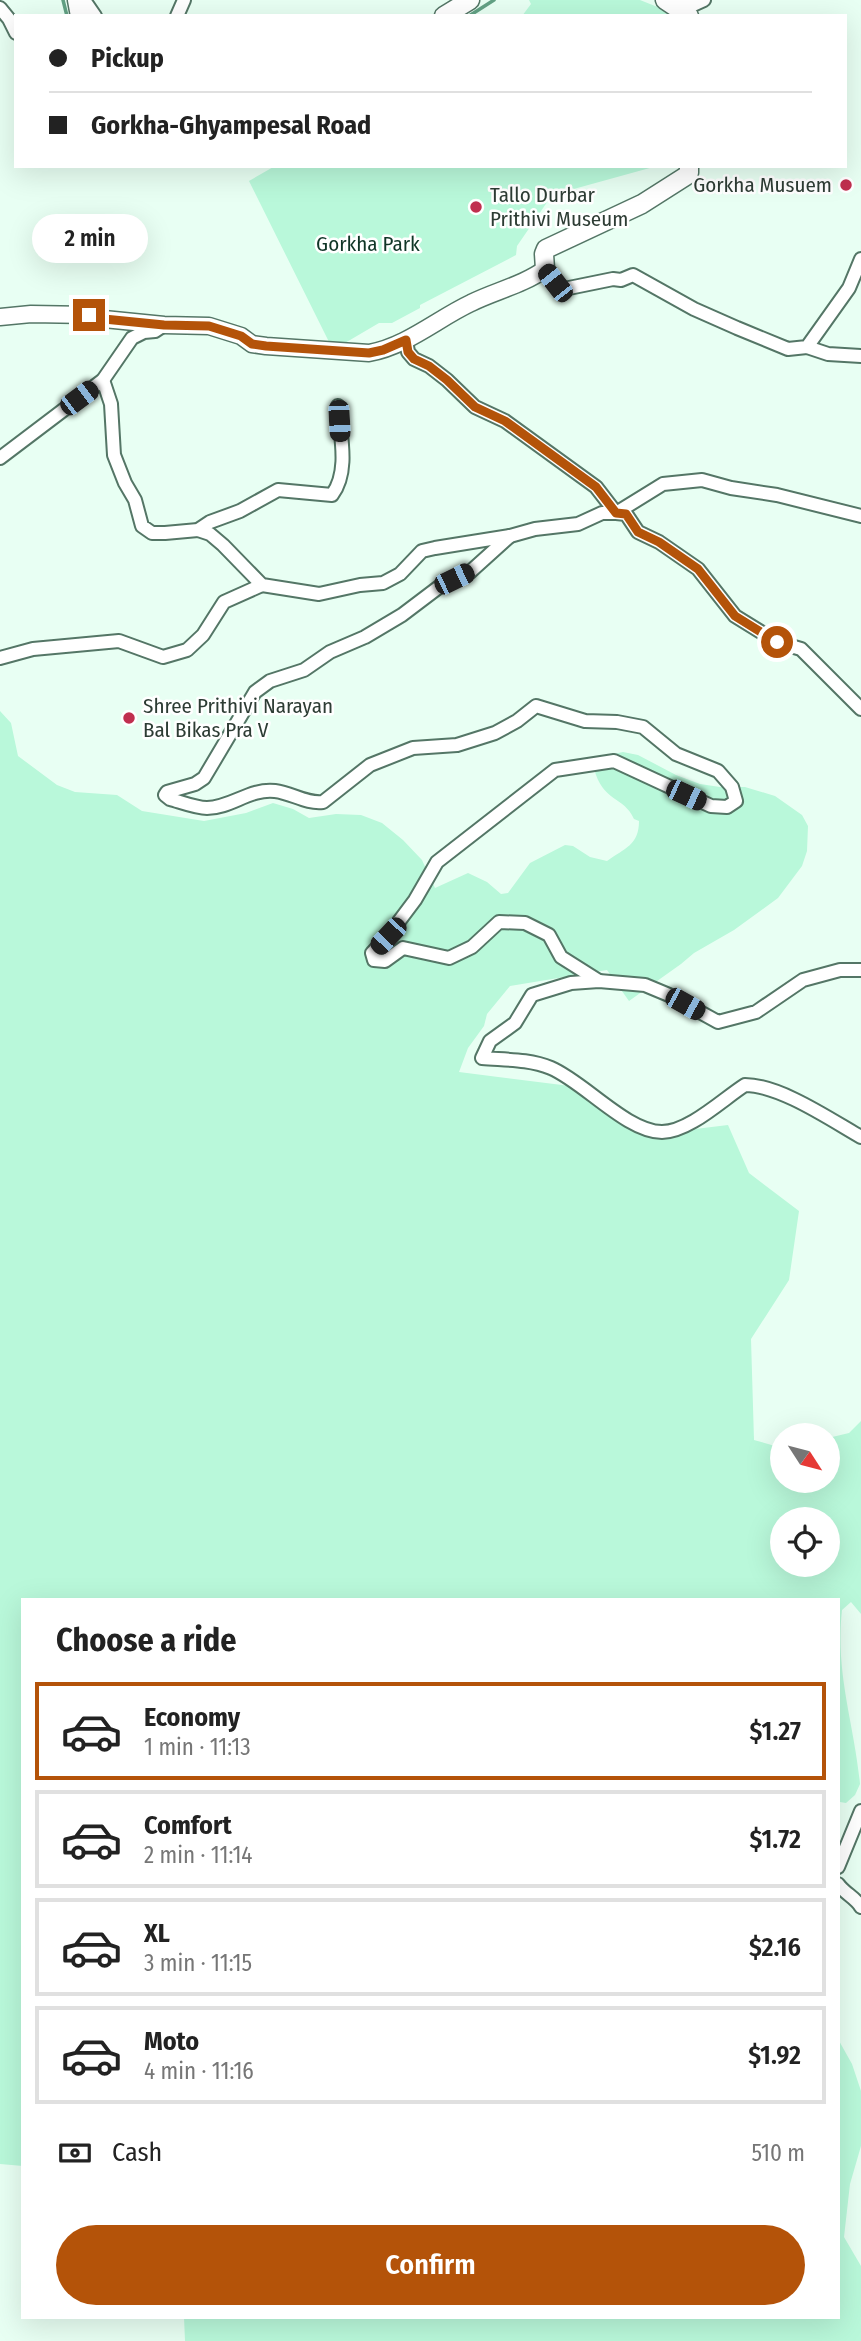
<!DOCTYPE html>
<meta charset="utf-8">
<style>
:root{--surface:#fff;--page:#f2f2f2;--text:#222;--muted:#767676;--line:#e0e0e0;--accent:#b45309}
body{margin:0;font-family:"Fira Sans Condensed",sans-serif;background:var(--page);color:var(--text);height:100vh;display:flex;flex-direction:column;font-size:26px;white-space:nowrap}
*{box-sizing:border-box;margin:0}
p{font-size:23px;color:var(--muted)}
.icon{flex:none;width:38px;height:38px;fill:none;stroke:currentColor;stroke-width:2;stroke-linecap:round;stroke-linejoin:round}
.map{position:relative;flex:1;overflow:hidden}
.side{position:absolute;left:21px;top:1598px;width:819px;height:721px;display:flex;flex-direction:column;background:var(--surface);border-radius:0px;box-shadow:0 7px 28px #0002}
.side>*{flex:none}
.hud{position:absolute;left:14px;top:14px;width:833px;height:154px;border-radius:0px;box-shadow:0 7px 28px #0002;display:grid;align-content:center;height:154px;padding:0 35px;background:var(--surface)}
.needle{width:46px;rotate:126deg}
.tools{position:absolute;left:770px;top:1423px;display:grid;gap:14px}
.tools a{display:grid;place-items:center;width:70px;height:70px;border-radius:50%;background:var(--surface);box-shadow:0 7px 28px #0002;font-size:35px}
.end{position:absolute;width:32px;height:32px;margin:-16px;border:9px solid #b45309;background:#fff;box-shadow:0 0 0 4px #fff}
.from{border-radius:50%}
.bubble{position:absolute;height:49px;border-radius:24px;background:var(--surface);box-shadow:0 7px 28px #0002;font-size:23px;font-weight:600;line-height:49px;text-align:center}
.car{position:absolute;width:21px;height:42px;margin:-21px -10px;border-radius:9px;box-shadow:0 0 5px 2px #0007;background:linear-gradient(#222 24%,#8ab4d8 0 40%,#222 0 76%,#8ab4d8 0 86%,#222 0)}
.hud b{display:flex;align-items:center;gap:24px;height:66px;font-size:26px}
.hud b+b{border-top:2px solid var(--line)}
.hud i{width:18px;height:18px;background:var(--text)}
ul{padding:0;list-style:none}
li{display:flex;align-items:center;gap:21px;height:98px;margin:0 14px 10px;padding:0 21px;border:4px solid var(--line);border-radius:0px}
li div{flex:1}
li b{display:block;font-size:26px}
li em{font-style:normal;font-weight:600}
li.selected{border-color:var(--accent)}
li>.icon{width:63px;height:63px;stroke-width:1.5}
h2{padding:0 35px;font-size:32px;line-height:84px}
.pay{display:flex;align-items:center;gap:18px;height:77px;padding:0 35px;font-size:26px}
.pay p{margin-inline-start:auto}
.primary-button{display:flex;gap:14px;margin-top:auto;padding:14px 35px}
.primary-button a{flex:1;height:80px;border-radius:42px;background:var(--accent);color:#fff;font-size:28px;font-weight:600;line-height:80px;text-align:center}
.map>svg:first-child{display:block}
.green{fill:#b9f8da;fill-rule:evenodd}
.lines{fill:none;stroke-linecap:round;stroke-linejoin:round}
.stream{stroke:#62a184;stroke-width:3.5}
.street-casing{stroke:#547666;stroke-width:16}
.secondary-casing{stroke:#547666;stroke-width:19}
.primary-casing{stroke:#547666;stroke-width:21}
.street{stroke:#fff;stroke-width:12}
.secondary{stroke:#fff;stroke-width:16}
.primary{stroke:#fff;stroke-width:18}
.route{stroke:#b45309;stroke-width:9}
.poi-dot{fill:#c02f4f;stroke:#fff;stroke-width:2.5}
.labels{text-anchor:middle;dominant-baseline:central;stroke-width:5;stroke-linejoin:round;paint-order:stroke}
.poi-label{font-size:21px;fill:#2d3c34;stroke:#fff;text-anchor:start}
.park-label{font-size:21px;fill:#103627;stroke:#fff}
</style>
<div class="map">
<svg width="861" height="2341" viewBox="0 0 861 2341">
<rect width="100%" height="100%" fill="#e8fff3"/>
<g class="green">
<polygon points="529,0 640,0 680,16 522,16 531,4"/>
<polygon points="275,166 657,166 552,195 517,246 516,255 420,305 420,308 392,323 379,323 333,350 249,181"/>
<path d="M0,711L11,723L18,756L57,785L75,792L117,795L142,811L204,821L246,813L273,803L293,809L309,818L336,814L361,815L382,823L403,840L422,860L435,888L468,873L487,882L501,894L508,893L530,863L565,845L573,846L590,857L607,861C625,848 639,845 639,821L634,819C624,796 602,802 594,768L603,756L623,752L638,755L676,775L700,784L720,787H745L775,796L802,815L808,826L807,851L802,866L778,898L734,930L694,953L681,964L629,1001L607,970L510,986L487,1014L484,1026L468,1048L459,1072L578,1087L646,1135L728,1125L749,1173L799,1211L789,1280L751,1339L754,1440L782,1448V1480H828V1438L849,1433L861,1421V1614L851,1602L842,1610C835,1674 854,1722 860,1784L855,1795L846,1803L840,1802L838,1805V1600H23V2166L0,2164ZM782,1519H828V1564H782Z"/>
<polygon points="838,2039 852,2064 861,2091 861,2146 850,2184 844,2237 861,2266 861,2341 185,2341 184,2317 838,2317"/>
</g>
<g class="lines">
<g class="stream">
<polyline points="63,0 67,16"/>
<polyline points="469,16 494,0"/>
</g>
<defs>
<g id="street">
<polyline points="84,0 95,16"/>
<polyline points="676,5 693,5 704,0"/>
<polyline points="0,8 9,19 16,33"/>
<polyline points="177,16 184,0"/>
<polyline points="545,269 555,283 564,289 613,279 621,280 633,275 694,309 737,328 788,349 807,347 849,288 861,259"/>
<polyline points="406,340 408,352 414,359 429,366 447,380 475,407 505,421 596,487 616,513 626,514 638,532 659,542 698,569 735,616 777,642 801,649 861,709"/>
<polyline points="807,347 828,354 861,356"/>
<path d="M103,380L111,404L114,455L125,483L135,500L142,526L152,533H165L198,530L210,522L240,511L278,490L332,495C350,471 340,434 338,406"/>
<polyline points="0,458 103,380 132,338 144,332 155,331 161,327"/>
<polyline points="198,530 210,534 223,545 262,585 319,594 360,585 383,583 400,574 422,551 435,548 510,536 535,529 578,524 602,513 616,513 663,484 702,480 731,488 777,495 861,516"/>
<path d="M510,536L470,572L439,587L402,615L365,637L330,652L304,670L270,681L255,692L204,778L195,784L167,792L165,795L170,799C181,802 196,808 207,808C231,808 250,788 275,791C292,793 306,804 323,802L370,765L413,748L457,745L495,733L517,721L536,706L585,721L617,722L643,727L676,754L718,771L732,787L736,801L727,807L711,806L614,761L555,770L437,862L415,900L388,936L372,953L374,960L385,961L403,948L449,958L472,947L499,922L525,923L549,935L561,957L599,981"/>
<polyline points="0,658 33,649 119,641 163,657 187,650 203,635 224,602 262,585"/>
<path d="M861,970H840L803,980L756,1012L718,1022L669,995L645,985L599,981L571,983L532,995L515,1023L490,1041L482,1058C506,1060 529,1059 551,1068C584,1082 627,1132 662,1132C689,1132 723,1099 745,1085C780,1085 831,1120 861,1137"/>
<polyline points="838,1867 861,1811"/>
<path d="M838,1884C844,1893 856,1898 861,1907"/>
</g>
<path id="secondary" d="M0,317L31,314L89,315L104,319L164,325L209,326L241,336L252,344L266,346L369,353C407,346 437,319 471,303C495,291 523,285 545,269"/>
<g id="primary">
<polyline points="77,0 80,16"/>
<polyline points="665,0 689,16"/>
<polyline points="444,16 470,0"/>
<polyline points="545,269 544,254 546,249 642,204 686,176 689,173 689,166"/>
</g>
</defs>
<use href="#street" class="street-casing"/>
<use href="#secondary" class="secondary-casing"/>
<use href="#primary" class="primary-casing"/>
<use href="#street" class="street"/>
<use href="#secondary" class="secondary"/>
<use href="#primary" class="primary"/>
</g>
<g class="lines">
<polyline class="route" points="89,315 104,319 164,325 209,326 241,336 252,344 266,346 369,353 383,350 406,340 408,352 414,359 429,366 447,380 475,407 505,421 596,487 616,513 626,514 638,532 659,542 698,569 735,616 777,642"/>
</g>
<g class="poi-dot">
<circle cx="846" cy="185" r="7"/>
<circle cx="476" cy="207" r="7"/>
<circle cx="129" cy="718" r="7"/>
</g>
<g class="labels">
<g class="poi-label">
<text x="832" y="185" text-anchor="end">Gorkha Musuem</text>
<text x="490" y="195">Tallo Durbar<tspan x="490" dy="24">Prithivi Museum</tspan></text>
<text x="143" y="706">Shree Prithivi Narayan<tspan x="143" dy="24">Bal Bikas Pra V</tspan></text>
</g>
<g class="park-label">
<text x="368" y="244">Gorkha Park</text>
</g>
</g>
</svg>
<div class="tools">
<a><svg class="needle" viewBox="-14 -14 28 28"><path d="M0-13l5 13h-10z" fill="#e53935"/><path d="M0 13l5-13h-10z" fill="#767676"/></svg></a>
<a><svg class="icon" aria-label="locate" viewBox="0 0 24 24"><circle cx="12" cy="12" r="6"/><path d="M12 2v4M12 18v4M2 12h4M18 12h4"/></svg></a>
</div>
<i class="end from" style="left:777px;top:642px"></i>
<i class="end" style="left:89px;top:315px"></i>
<div class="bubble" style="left:32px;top:214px;width:116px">2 min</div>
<i class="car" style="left:555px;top:283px;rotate:322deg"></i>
<i class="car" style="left:79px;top:398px;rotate:53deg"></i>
<i class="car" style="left:339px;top:421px;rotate:177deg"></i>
<i class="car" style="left:454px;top:579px;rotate:64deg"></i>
<i class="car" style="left:686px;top:795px;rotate:115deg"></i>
<i class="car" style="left:388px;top:936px;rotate:223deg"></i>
<i class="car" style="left:685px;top:1004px;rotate:119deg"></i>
<div class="hud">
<b><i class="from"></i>Pickup</b>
<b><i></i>Gorkha-Ghyampesal Road</b>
</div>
<section class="side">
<h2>Choose a ride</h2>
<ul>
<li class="selected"><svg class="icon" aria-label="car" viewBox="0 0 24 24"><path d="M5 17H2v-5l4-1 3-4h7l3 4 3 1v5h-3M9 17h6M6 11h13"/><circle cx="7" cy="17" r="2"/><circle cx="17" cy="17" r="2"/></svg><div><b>Economy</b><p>1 min · 11:13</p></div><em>$1.27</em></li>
<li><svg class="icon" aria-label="car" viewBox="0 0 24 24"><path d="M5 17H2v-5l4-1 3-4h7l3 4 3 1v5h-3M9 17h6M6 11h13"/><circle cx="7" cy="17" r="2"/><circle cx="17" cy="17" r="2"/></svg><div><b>Comfort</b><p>2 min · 11:14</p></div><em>$1.72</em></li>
<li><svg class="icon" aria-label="car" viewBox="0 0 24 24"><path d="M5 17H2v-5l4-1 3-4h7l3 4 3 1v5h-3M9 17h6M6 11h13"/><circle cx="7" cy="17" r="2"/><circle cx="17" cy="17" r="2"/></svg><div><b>XL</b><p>3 min · 11:15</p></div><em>$2.16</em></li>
<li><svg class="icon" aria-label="car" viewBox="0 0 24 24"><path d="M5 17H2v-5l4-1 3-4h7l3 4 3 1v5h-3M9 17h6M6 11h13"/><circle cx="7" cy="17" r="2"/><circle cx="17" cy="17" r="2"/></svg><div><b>Moto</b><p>4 min · 11:16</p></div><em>$1.92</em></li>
</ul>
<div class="pay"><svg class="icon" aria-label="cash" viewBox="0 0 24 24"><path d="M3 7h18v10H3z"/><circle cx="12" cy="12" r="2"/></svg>Cash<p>510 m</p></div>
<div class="primary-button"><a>Confirm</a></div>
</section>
</div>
